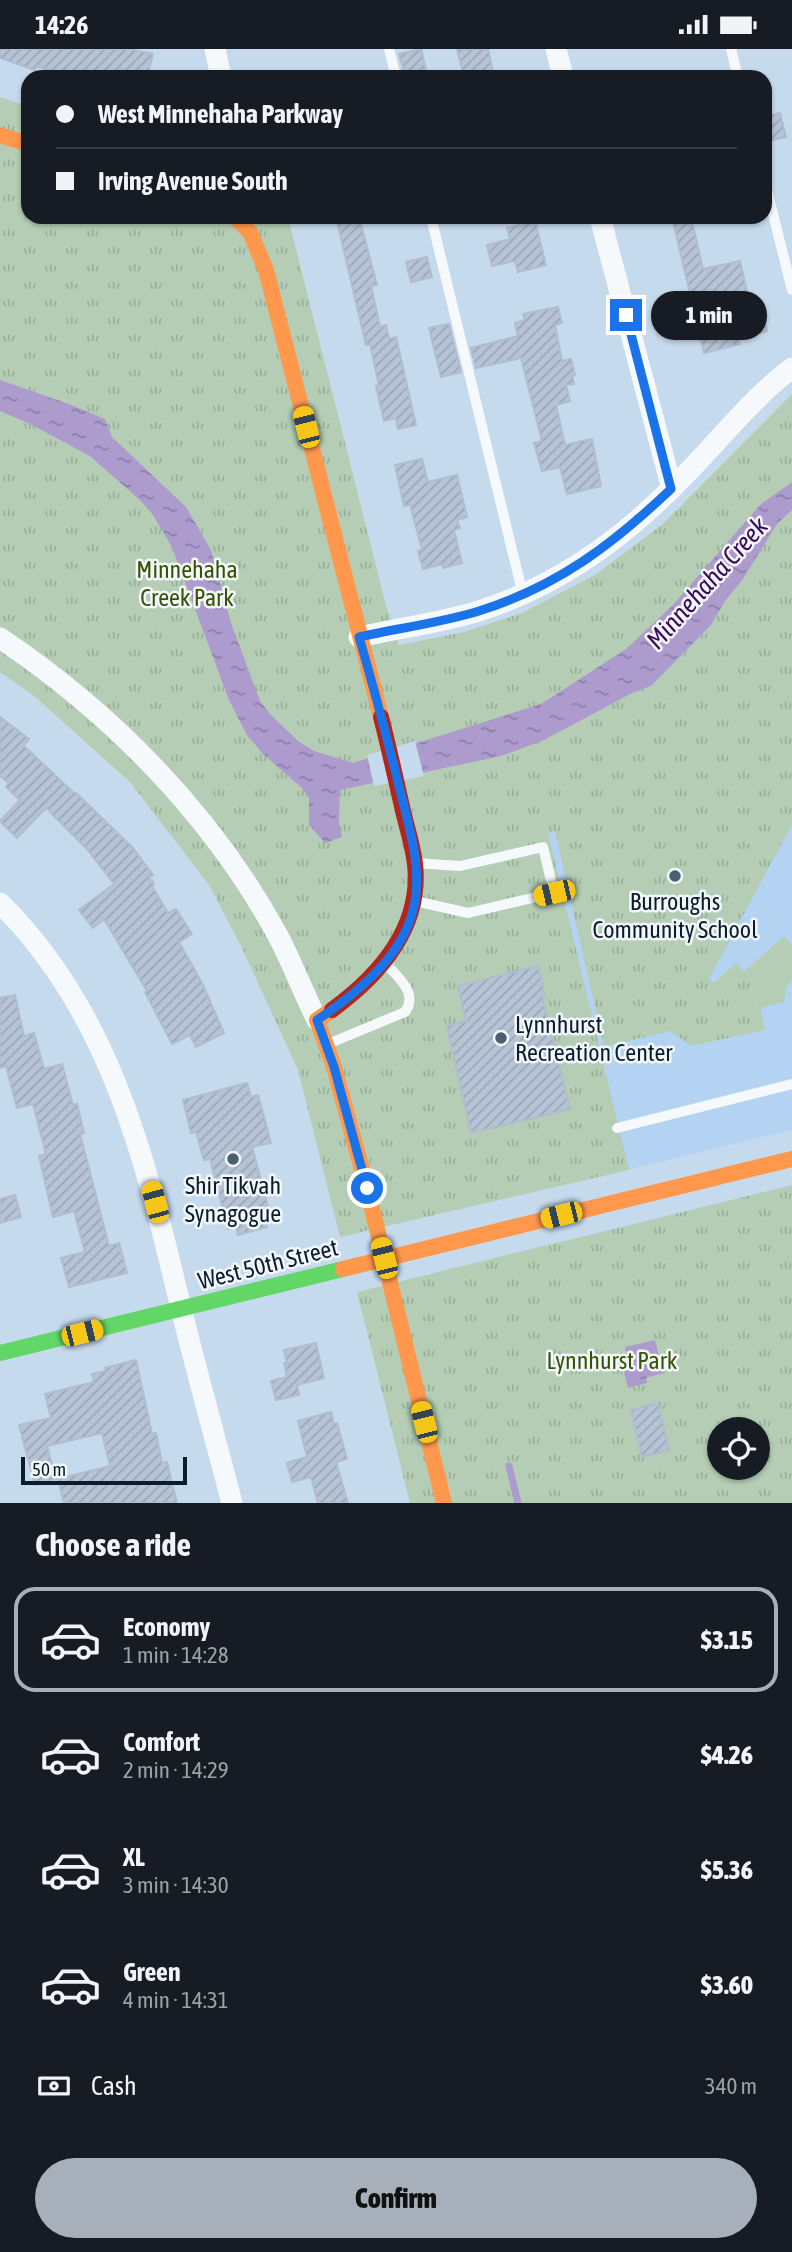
<!DOCTYPE html>
<meta charset="utf-8">
<style>
:root{--surface:#171b24;--page:#20242c;--text:#f1f3f6;--muted:#9ea1a6;--line:#363941;--accent:#a7b0ba}
body{margin:0;font-family:"Asap Condensed",sans-serif;background:var(--page);color:var(--text);height:100vh;display:flex;flex-direction:column;font-size:26px;white-space:nowrap}
*{box-sizing:border-box;margin:0}
p{font-size:23px;color:var(--muted)}
.icon{flex:none;width:38px;height:38px;fill:none;stroke:currentColor;stroke-width:2;stroke-linecap:round;stroke-linejoin:round}
.map{position:relative;height:1454px;overflow:hidden}
.drawer{display:flex;flex-direction:column;background:var(--surface);flex:1}
.drawer>*{flex:none}
.hud{position:absolute;left:21px;top:21px;width:751px;height:154px;border-radius:21px;box-shadow:0 2px 5px #0004;display:grid;align-content:center;height:154px;padding:0 35px;background:var(--surface)}
.controls{position:absolute;left:707px;top:1368px;display:grid;gap:14px}
.controls a{display:grid;place-items:center;width:63px;height:63px;border-radius:50%;background:var(--surface);box-shadow:0 2px 5px #0004;font-size:35px}
.scale{position:absolute;left:21px;bottom:18px;width:166px;box-sizing:border-box;padding-left:7px;border:4px solid #0b1d2c;border-top:0;font-size:19px;line-height:24px;white-space:nowrap;color:#0b1d2c;-webkit-text-stroke:5px #f2f7fb;paint-order:stroke}
.end{position:absolute;width:32px;height:32px;margin:-16px;border:9px solid #1a73e8;background:#fff;box-shadow:0 0 0 4px #fff}
.from{border-radius:50%}
.bubble{position:absolute;height:49px;border-radius:24px;background:var(--surface);box-shadow:0 2px 5px #0004;font-size:23px;font-weight:800;line-height:49px;text-align:center}
.car{position:absolute;width:21px;height:42px;margin:-21px -10px;border-radius:9px;box-shadow:0 0 5px 2px #0007;background:linear-gradient(#f5c518 24%,#345 0 40%,#f5c518 0 76%,#345 0 86%,#f5c518 0)}
.hud b{display:flex;align-items:center;gap:24px;height:66px;font-size:26px}
.hud b+b{border-top:2px solid var(--line)}
.hud i{width:18px;height:18px;background:var(--text)}
ul{padding:0;list-style:none}
li{display:flex;align-items:center;gap:21px;height:105px;margin:0 14px 10px;padding:0 21px;border:4px solid transparent;border-radius:21px}
li div{flex:1}
li b{display:block;font-size:26px}
li em{font-style:normal;font-weight:800}
li.on{border-color:var(--accent)}
li>.icon{width:63px;height:63px;stroke-width:1.5}
h2{padding:0 35px;font-size:32px;line-height:84px}
.pay{display:flex;align-items:center;gap:18px;height:77px;padding:0 35px;font-size:26px}
.pay p{margin-inline-start:auto}
.primary-button{display:flex;gap:14px;margin-top:auto;padding:14px 35px}
.primary-button a{flex:1;height:80px;border-radius:42px;background:var(--accent);color:#111;font-size:28px;font-weight:800;line-height:80px;text-align:center}
.status{display:flex;justify-content:space-between;align-items:center;height:49px;padding:0 35px;background:var(--surface);direction:ltr}
.status svg{height:19px;fill:currentColor}
.map>svg:first-child{display:block}
.built{fill:#b4d3f2}
.grass{fill:#b4cdb4}
.park{fill:url(#park-tufts);fill-rule:evenodd}
.water{fill:url(#water-ripples)}
.pier{fill:#c6daed}
.lines{fill:none;stroke-linecap:round;stroke-linejoin:round}
.stream{stroke:#ad9bce;stroke-width:7}
.building{fill:url(#building-hatch);stroke:#b0bccf;stroke-width:2}
.lane{stroke:#f6f9fc;stroke-width:10}
.street{stroke:#f6f9fc;stroke-width:21}
.fast{stroke:#63d668;stroke-width:16}
.slow{stroke:#ff974d;stroke-width:16}
.jam{stroke:#b3261e;stroke-width:16}
.route{stroke:#1a73e8;stroke-width:9}
.poi-dot{fill:#4c5f70;stroke:#f2f7fb;stroke-width:2.5}
.labels{text-anchor:middle;dominant-baseline:central;stroke-width:5;stroke-linejoin:round;paint-order:stroke}
.park-label{font-size:24px;fill:#375201;stroke:#f2f7fb}
.poi-label{font-size:24px;fill:#0b1d2c;stroke:#f2f7fb}
.street-label{font-size:24px;fill:#0b1d2c;stroke:#f2f7fb}
.water-label{font-size:26px;font-style:italic;fill:#3c0b5a;stroke:#f2f7fb}
</style>
<div class="status"><b>14:26</b><svg viewBox="0 0 49 12"><path d="M0 12V9h3v3zM5 12V6h3v6zM10 12V3h3v9zM15 12V0h3v12zM26 1h20v11H26zM47 4h2v5h-2z"/></svg></div>
<div class="map">
<svg width="792" height="1454" viewBox="0 0 792 1454">
<defs>
<pattern id="park-tufts" width="24" height="20" patternUnits="userSpaceOnUse" patternTransform="scale(1.75)"><rect width="24" height="20" fill="#b4cdb4"/><path d="M3 7l-1-3M5 7V3M7 7l1-3M15 17l-1-3M17 17v-4M19 17l1-3" fill="none" stroke="#99b09b"/></pattern>
<pattern id="water-ripples" width="26" height="14" patternUnits="userSpaceOnUse" patternTransform="scale(1.75)"><rect width="26" height="14" fill="#ad9bce"/><path d="M2 4q2-2 4 0t4 0M15 11q2-2 4 0t4 0" fill="none" stroke="#8b7ea7"/></pattern>
<pattern id="building-hatch" width="6" height="6" patternUnits="userSpaceOnUse" patternTransform="scale(1.75)"><rect width="6" height="6" fill="#b5c3d5"/><path d="M-1 1l2-2M0 6l6-6M5 7l2-2" fill="none" stroke="#9aa7b7"/></pattern>
</defs>
<rect width="100%" height="100%" fill="#c6daed"/>
<polygon class="built" points="792,529 792,1081 580,1132 548,784"/>
<polygon class="grass" points="784,887 792,896 792,932 786,938 784,953 760,959 755,934 744,923"/>
<g class="park">
<polygon points="0,48 28,57 28,168 288,168 385,553 399,596 464,583 522,564 595,526 663,475 792,345 792,775 709,930 714,934 736,914 755,934 765,981 691,997 670,982 604,998 555,782 548,784 629,1121 340,1188 298,1021 242,899 209,836 130,733 33,646 0,623"/>
<path d="M792,1136V1454H410L357,1243ZM719,1381H758V1419H719Z"/>
</g>
<g class="water">
<polygon points="0,331 69,355 105,370 112,388 186,458 211,501 231,574 260,652 271,666 298,692 314,702 353,714 541,655 626,600 672,557 761,455 792,433 792,461 777,475 743,530 725,552 711,576 651,637 634,643 544,691 501,707 340,741 339,774 342,788 325,794 309,776 309,749 302,739 263,705 247,686 229,651 172,498 153,466 141,452 90,407 30,375 0,362"/>
<polygon points="655,1291 663,1324 646,1329 647,1334 628,1339 623,1319 629,1317 625,1298"/>
</g>
<polygon class="pier" points="415,692 424,727 374,737 367,706"/>
<g class="lines">
<polyline class="stream" points="509,1417 518,1454"/>
</g>
<g class="building">
<polygon points="0,0 130,0 153,5 147,28 71,28 36,17 35,21 0,9"/>
<polygon points="421,0 426,21 405,26 399,5"/>
<polygon points="457,0 488,0 494,28 464,28"/>
<polygon points="780,64 786,88 765,93 765,68"/>
<polygon points="336,168 359,168 377,236 371,237 380,278 386,276 389,290 396,288 416,376 398,380 396,369 384,372 376,337 379,336 370,295 366,296"/>
<polygon points="517,168 534,168 546,216 518,223 515,212 492,217 487,196 510,190 507,179 519,176"/>
<polygon points="672,168 691,168 703,220 740,212 751,260 760,257 767,282 738,289 740,295 704,304"/>
<polygon points="427,208 432,228 411,233 406,213"/>
<polygon points="558,258 562,274 555,276 562,312 571,310 575,326 572,327 574,335 566,336 570,352 556,356 565,396 592,390 601,437 567,445 560,418 542,422 534,394 542,392 521,309 476,319 471,299 518,287 515,274 525,271 523,265"/>
<polygon points="449,275 461,323 441,328 429,279"/>
<polygon points="422,410 428,433 457,426 467,468 457,471 460,479 454,481 462,514 443,519 442,515 423,520 418,502 422,501 410,456 404,457 395,416"/>
<polygon points="0,668 29,690 24,697 75,745 76,744 132,798 153,826 149,828 154,835 152,837 168,864 176,860 192,885 179,893 203,936 224,984 196,998 190,986 172,995 145,943 147,942 104,870 93,879 79,861 114,835 87,800 46,759 17,789 0,772 20,751 6,738 9,734 0,727"/>
<polygon points="538,917 545,947 542,948 570,1060 471,1084 447,977 466,972 458,937"/>
<polygon points="15,946 24,987 34,984 44,1020 62,1015 73,1056 77,1055 84,1084 80,1085 109,1197 119,1194 127,1224 69,1238 61,1209 85,1203 74,1162 53,1168 39,1107 46,1105 33,1055 17,1059 6,1017 0,1019 0,949"/>
<polygon points="247,1034 251,1048 258,1046 271,1094 252,1098 271,1168 265,1170 267,1178 238,1186 236,1178 228,1180 210,1110 204,1111 196,1083 191,1084 183,1051"/>
<polygon points="15,1146 21,1168 0,1174 0,1150"/>
<polygon points="316,1294 324,1329 297,1336 299,1346 276,1351 271,1332 287,1328 284,1314 287,1314 284,1301"/>
<polygon points="136,1311 152,1385 156,1384 162,1414 167,1413 177,1454 64,1454 58,1430 110,1417 102,1384 47,1397 56,1430 35,1436 19,1376 51,1369 45,1345 94,1333 92,1325 106,1322 105,1319"/>
<polygon points="658,1354 669,1401 642,1408 631,1361"/>
<polygon points="331,1363 334,1375 337,1374 347,1410 336,1413 348,1454 318,1454 311,1428 292,1433 287,1414 307,1408 298,1372"/>
</g>
<g class="lines">
<g class="lane">
<polyline points="389,0 396,28"/>
<polyline points="731,0 738,28"/>
<polyline points="765,133 792,241"/>
<polyline points="431,168 523,546"/>
<polyline points="415,852 468,864 554,844 543,798 460,817 415,814"/>
<path d="M328,995L405,963C419,944 397,927 384,913"/>
<polyline points="617,1079 792,1035"/>
</g>
<g class="street">
<polyline points="215,0 221,28"/>
<polyline points="556,0 563,28"/>
<polyline points="600,168 672,440"/>
<path d="M359,588C399,579 440,574 479,562C554,538 616,495 671,440C712,401 747,353 792,319"/>
<path d="M0,589C112,664 212,766 277,885C292,913 303,943 317,971"/>
<path d="M0,854C111,963 146,1113 181,1259C197,1324 215,1389 232,1454"/>
</g>
<polyline class="fast" points="0,1304 343,1220"/>
<g class="slow">
<polyline points="0,86 28,95"/>
<polyline points="235,168 250,183 266,221 381,668"/>
<polyline points="332,961 317,971 334,1018 367,1139 444,1454"/>
<polyline points="343,1220 792,1110"/>
</g>
<path class="jam" d="M332,961C380,926 422,878 415,815C413,797 407,779 403,762C396,731 389,699 381,668"/>
</g>
<g class="lines">
<path class="route" d="M367,1139L334,1018L317,971C354,946 399,911 412,865C425,823 408,775 398,733C386,685 373,636 359,588C399,579 440,574 479,562C558,537 612,496 671,440L626,266"/>
</g>
<g class="poi-dot">
<circle cx="675" cy="827" r="7"/>
<circle cx="501" cy="989" r="7"/>
<circle cx="233" cy="1110" r="7"/>
</g>
<g class="labels">
<g class="park-label">
<text x="187" y="520">Minnehaha<tspan x="187" dy="28">Creek Park</tspan></text>
<text x="612" y="1311">Lynnhurst Park</text>
</g>
<g class="poi-label">
<text x="675" y="852">Burroughs<tspan x="675" dy="28">Community School</tspan></text>
<text x="515" y="975" text-anchor="start">Lynnhurst<tspan x="515" dy="28">Recreation Center</tspan></text>
<text x="233" y="1136">Shir Tikvah<tspan x="233" dy="28">Synagogue</tspan></text>
</g>
<g class="street-label">
<text transform="translate(268 1215) rotate(-14)">West 50th Street</text>
</g>
<g class="water-label">
<text transform="translate(707 534) rotate(-48)">Minnehaha Creek</text>
</g>
</g>
</svg>
<div class="controls">
<a><svg class="icon" aria-label="locate" viewBox="0 0 24 24"><circle cx="12" cy="12" r="6"/><path d="M12 2v4M12 18v4M2 12h4M18 12h4"/></svg></a>
</div>
<div class="scale">50 m</div>
<i class="end from" style="left:367px;top:1139px"></i>
<i class="end" style="left:626px;top:266px"></i>
<div class="bubble" style="left:651px;top:242px;width:116px">1 min</div>
<i class="car" style="left:306px;top:378px;rotate:346deg"></i>
<i class="car" style="left:554px;top:844px;rotate:257deg"></i>
<i class="car" style="left:155px;top:1153px;rotate:345deg"></i>
<i class="car" style="left:561px;top:1166px;rotate:256deg"></i>
<i class="car" style="left:384px;top:1209px;rotate:346deg"></i>
<i class="car" style="left:82px;top:1284px;rotate:76deg"></i>
<i class="car" style="left:424px;top:1373px;rotate:346deg"></i>
<div class="hud">
<b><i class="from"></i>West Minnehaha Parkway</b>
<b><i></i>Irving Avenue South</b>
</div>
</div>
<section class="drawer">
<h2>Choose a ride</h2>
<ul>
<li class="on"><svg class="icon" aria-label="car" viewBox="0 0 24 24"><path d="M5 17H2v-5l4-1 3-4h7l3 4 3 1v5h-3M9 17h6M6 11h13"/><circle cx="7" cy="17" r="2"/><circle cx="17" cy="17" r="2"/></svg><div><b>Economy</b><p>1 min · 14:28</p></div><em>$3.15</em></li>
<li><svg class="icon" aria-label="car" viewBox="0 0 24 24"><path d="M5 17H2v-5l4-1 3-4h7l3 4 3 1v5h-3M9 17h6M6 11h13"/><circle cx="7" cy="17" r="2"/><circle cx="17" cy="17" r="2"/></svg><div><b>Comfort</b><p>2 min · 14:29</p></div><em>$4.26</em></li>
<li><svg class="icon" aria-label="car" viewBox="0 0 24 24"><path d="M5 17H2v-5l4-1 3-4h7l3 4 3 1v5h-3M9 17h6M6 11h13"/><circle cx="7" cy="17" r="2"/><circle cx="17" cy="17" r="2"/></svg><div><b>XL</b><p>3 min · 14:30</p></div><em>$5.36</em></li>
<li><svg class="icon" aria-label="car" viewBox="0 0 24 24"><path d="M5 17H2v-5l4-1 3-4h7l3 4 3 1v5h-3M9 17h6M6 11h13"/><circle cx="7" cy="17" r="2"/><circle cx="17" cy="17" r="2"/></svg><div><b>Green</b><p>4 min · 14:31</p></div><em>$3.60</em></li>
</ul>
<div class="pay"><svg class="icon" aria-label="cash" viewBox="0 0 24 24"><path d="M3 7h18v10H3z"/><circle cx="12" cy="12" r="2"/></svg>Cash<p>340 m</p></div>
<div class="primary-button"><a>Confirm</a></div>
</section>
